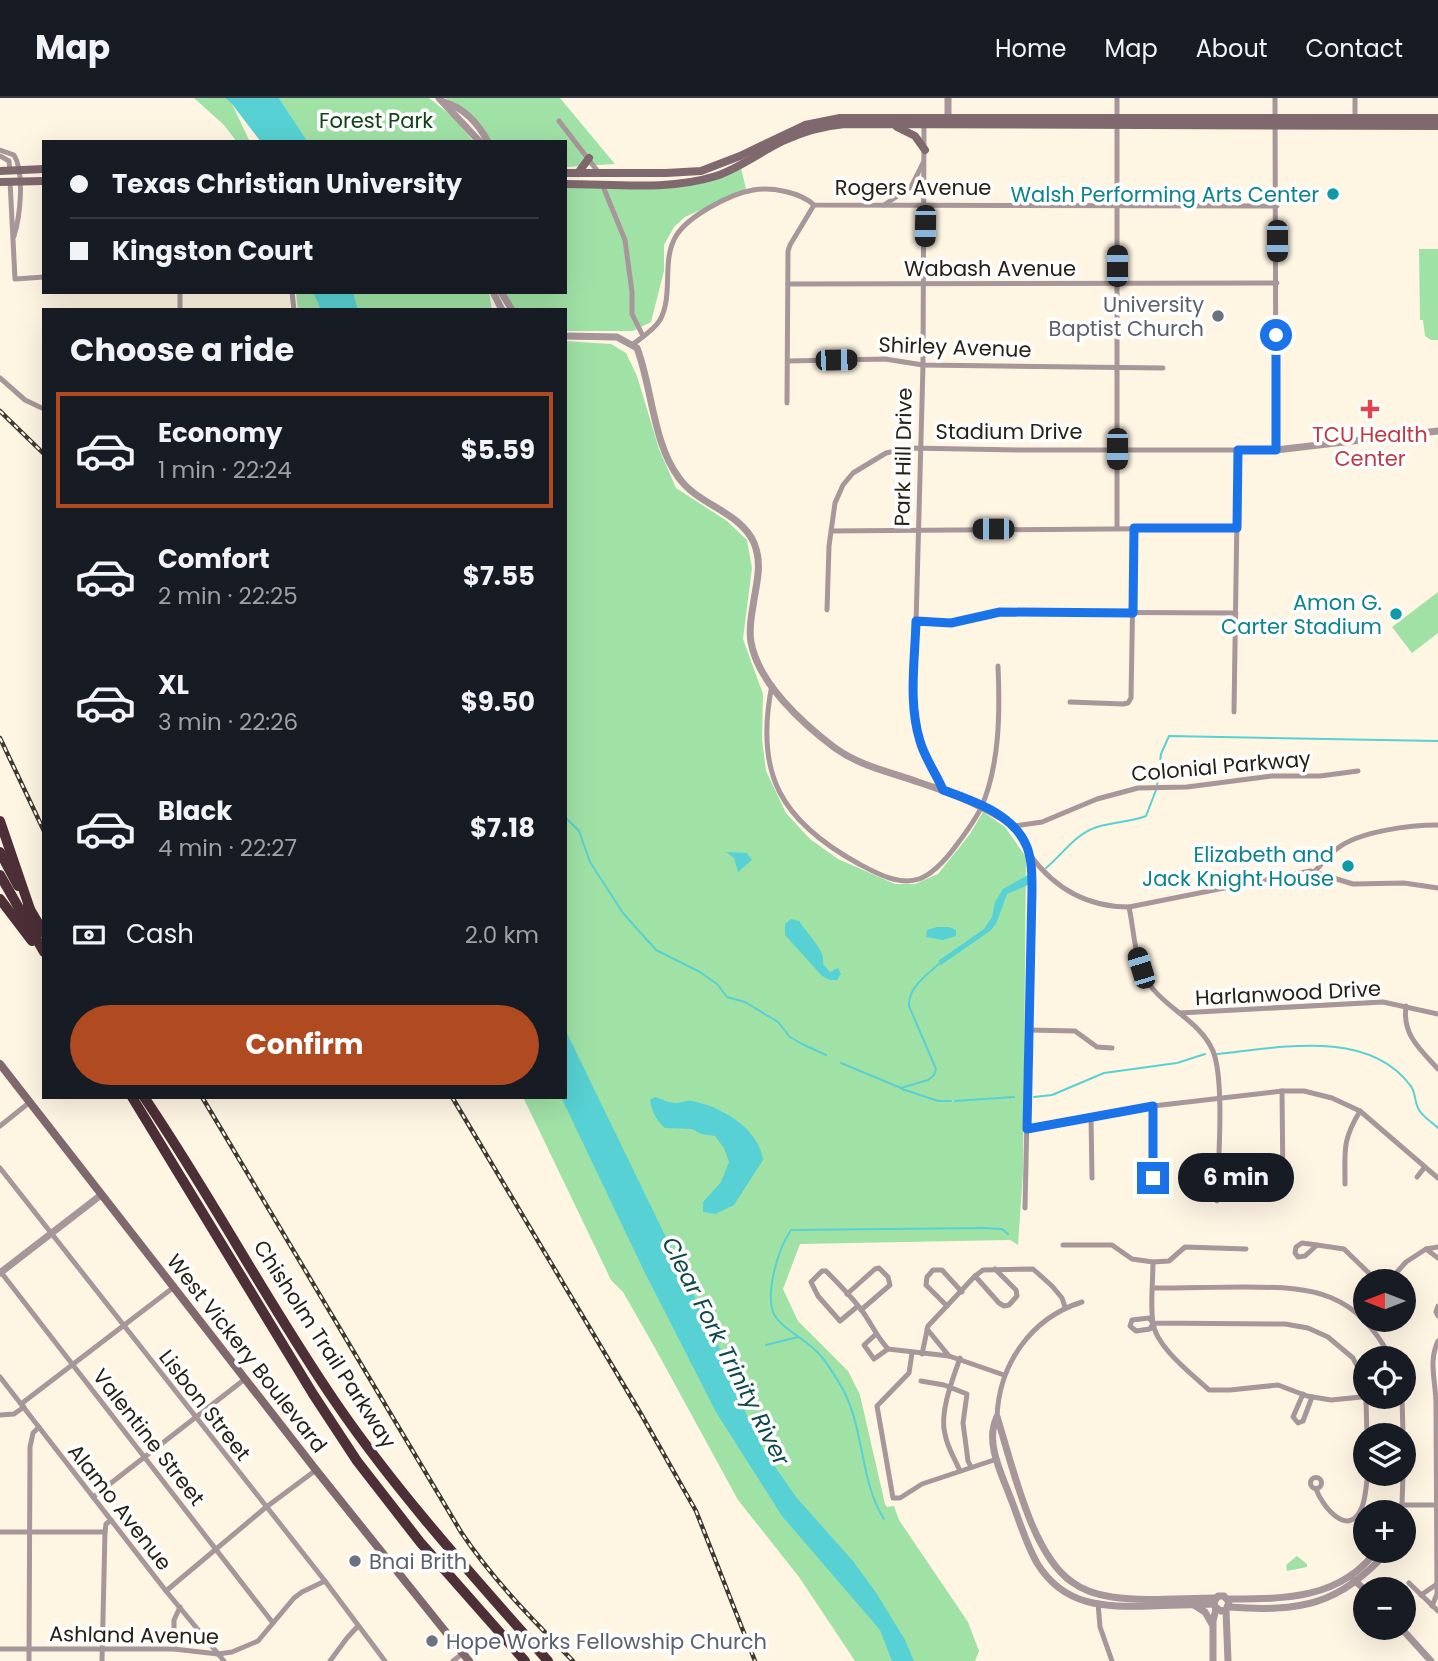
<!DOCTYPE html>
<meta charset="utf-8">
<style>
:root{--surface:#171b24;--page:#20242c;--text:#f1f3f6;--muted:#9ea1a6;--line:#363941;--accent:#b04a20}
body{margin:0;font-family:Poppins,sans-serif;background:var(--page);color:var(--text);height:100vh;display:flex;flex-direction:column;font-size:26px;white-space:nowrap}
*{box-sizing:border-box;margin:0}
p{font-size:23px;color:var(--muted)}
.icon{flex:none;width:38px;height:38px;fill:none;stroke:currentColor;stroke-width:2;stroke-linecap:round;stroke-linejoin:round}
.map{position:relative;flex:1;overflow:hidden}
.panel{position:absolute;left:42px;top:210px;width:525px;height:791px;display:flex;flex-direction:column;background:var(--surface);border-radius:0px;box-shadow:0 7px 28px #0002}
.panel>*{flex:none}
.guide{position:absolute;left:42px;top:42px;width:525px;height:154px;border-radius:0px;box-shadow:0 7px 28px #0002;display:grid;align-content:center;height:154px;padding:0 28px;background:var(--surface)}
.needle{width:46px;rotate:270deg}
.fabs{position:absolute;left:1353px;top:1171px;display:grid;gap:14px}
.fabs a{display:grid;place-items:center;width:63px;height:63px;border-radius:50%;background:var(--surface);box-shadow:0 7px 28px #0002;font-size:35px}
.end{position:absolute;width:32px;height:32px;margin:-16px;border:9px solid #1a73e8;background:#fff;box-shadow:0 0 0 4px #fff}
.from{border-radius:50%}
.bubble{position:absolute;height:49px;border-radius:24px;background:var(--surface);box-shadow:0 7px 28px #0002;font-size:23px;font-weight:700;line-height:49px;text-align:center}
.car{position:absolute;width:21px;height:42px;margin:-21px -10px;border-radius:9px;box-shadow:0 0 5px 2px #0007;background:linear-gradient(#222 24%,#8ab4d8 0 40%,#222 0 76%,#8ab4d8 0 86%,#222 0)}
.guide b{display:flex;align-items:center;gap:24px;height:66px;font-size:26px}
.guide b+b{border-top:2px solid var(--line)}
.guide i{width:18px;height:18px;background:var(--text)}
ul{padding:0;list-style:none}
li{display:flex;align-items:center;gap:21px;height:116px;margin:0 14px 10px;padding:0 14px;border:4px solid transparent;border-radius:0px}
li div{flex:1}
li b{display:block;font-size:26px}
li em{font-style:normal;font-weight:700}
li.on{border-color:var(--accent)}
li>.icon{width:63px;height:63px;stroke-width:1.5}
h2{padding:0 28px;font-size:32px;line-height:84px}
.pay{display:flex;align-items:center;gap:18px;height:77px;padding:0 28px;font-size:26px}
.pay p{margin-inline-start:auto}
.button{display:flex;gap:14px;margin-top:auto;padding:14px 28px}
.button a{flex:1;height:80px;border-radius:42px;background:var(--accent);color:#fff;font-size:28px;font-weight:700;line-height:80px;text-align:center}
header{display:flex;align-items:center;gap:42px;box-sizing:border-box;height:98px;padding:0 35px;background:var(--surface);border-bottom:2px solid var(--line)}
header strong{font-size:33px}
nav{display:flex;gap:38px;margin-inline-start:auto;font-size:24px}
.map>svg:first-child{display:block}
.green{fill:#a0e2a6}
.water{fill:#57d1d3}
.lines{fill:none;stroke-linecap:round;stroke-linejoin:round}
.stream{stroke:#57d1d3;stroke-width:2}
.minor{stroke:#a7969a;stroke-width:5}
.tertiary{stroke:#a7969a;stroke-width:7}
.secondary{stroke:#80696e;stroke-width:8}
.motorway{stroke:#4c2f37;stroke-width:10}
.rail-casing{stroke:#403a2e;stroke-width:4.5}
.rail{stroke:#fff;stroke-width:2;stroke-dasharray:5;stroke-linecap:butt}
.route{stroke:#1a73e8;stroke-width:9}
.culture-dot{fill:#0f9aa8;stroke:#fff;stroke-width:2.5}
.worship-dot{fill:#6b7280;stroke:#fff;stroke-width:2.5}
.health-dot{fill:#e0444e;stroke:#fff;stroke-width:2.5}
.labels{text-anchor:middle;dominant-baseline:central;stroke-width:7;stroke-linejoin:round;paint-order:stroke}
.park-label{font-size:21px;fill:#13421b;stroke:#fff}
.street-label{font-size:21px;fill:#272116;stroke:#fff}
.culture-label{font-size:21px;fill:#0d838f;stroke:#fff;text-anchor:end}
.worship-label{font-size:21px;fill:#5b616d;stroke:#fff;text-anchor:start}
.health-label{font-size:21px;fill:#be3a42;stroke:#fff}
.water-label{font-size:23px;font-style:italic;fill:#104849;stroke:#fff}
</style>
<header>
<strong>Map</strong>
<nav><a>Home</a><a>Map</a><a>About</a><a>Contact</a></nav>
</header>
<div class="map">
<svg width="1438" height="1563" viewBox="0 0 1438 1563">
<rect width="100%" height="100%" fill="#fff5e3"/>
<g class="green">
<polygon points="194,0 225,0 232,6 250,44 237,44 224,27"/>
<polygon points="279,0 429,0 453,19 474,44 308,44"/>
<path d="M445,0H560L615,66L565,69V44H491C481,26 464,10 445,0Z"/>
<path d="M741,70L746,91L685,119L674,129L664,147V173L651,224L633,233H565V212H515L504,194H565V89C625,90 687,98 741,70Z"/>
<polygon points="1419,151 1438,151 1438,242 1431,242 1425,238 1423,222 1420,222"/>
<polygon points="296,194 322,194 331,212 298,212"/>
<polygon points="352,194 489,194 492,212 358,212"/>
<polygon points="565,243 611,246 626,255 637,278 659,351 676,390 727,423 747,442 752,470 743,541 763,596 762,641 766,673 786,715 810,741 838,761 895,786 915,786 938,776 970,736 983,714 1005,729 1026,759 1023,1075 1018,1147 1010,1142 800,1146 783,1191 798,1223 848,1273 860,1297 885,1406 887,1409 894,1408 899,1422 968,1524 979,1553 975,1563 855,1563 799,1479 738,1402 655,1250 623,1194 611,1182 523,999 565,999"/>
<polygon points="1438,494 1438,535 1412,555 1392,529"/>
<polygon points="1297,1458 1307,1466 1307,1469 1287,1473 1286,1467"/>
</g>
<g class="water">
<polygon points="225,0 279,0 308,44 261,44 232,6"/>
<polygon points="313,194 353,194 358,212 321,212"/>
<polygon points="726,754 747,755 752,762 738,774 734,760"/>
<polygon points="1028,777 1028,787 1007,796 996,826 990,833 941,867 938,863 984,831 992,819 995,804 1003,791"/>
<path d="M791,821L799,823C807,836 826,852 823,866L830,874L838,870L841,876L837,882H830L822,878L785,837V826Z"/>
<polygon points="937,829 949,829 956,832 956,838 943,842 926,839 927,832"/>
<polygon points="565,931 725,1261 747,1318 763,1351 796,1399 853,1463 877,1496 905,1542 914,1563 892,1563 880,1532 782,1418 716,1314 644,1173 561,999 565,999"/>
<path d="M655,999C662,1001 668,1005 676,1005C681,1005 686,1002 692,1003C720,1008 759,1030 763,1062L734,1107L715,1116L703,1114V1104L721,1084L729,1064L724,1050L715,1038L701,1036L692,1031L665,1030C656,1022 652,1014 650,1002Z"/>
</g>
<g class="lines">
<g class="stream">
<polyline points="1157,687 1161,656 1169,638 1438,643"/>
<polyline points="565,719 579,733 590,764 623,815 656,852 700,874 717,886 727,899 745,904 778,924 790,939 802,946 826,957"/>
<path d="M1046,770C1063,756 1075,736 1097,729C1114,724 1130,724 1146,718L1156,692"/>
<path d="M1217,956C1277,950 1367,930 1410,987C1416,993 1414,1004 1419,1012C1424,1020 1432,1024 1438,1030"/>
<path d="M841,965L901,990L928,982L934,977L936,971L909,908C908,890 926,877 939,866"/>
<polyline points="902,991 938,1003 951,1003"/>
<polyline points="1034,999 1052,997 1104,975 1177,965 1205,956"/>
<polyline points="955,1003 1014,999"/>
<polyline points="766,1247 798,1239"/>
<path d="M884,1421C859,1382 865,1329 841,1288C835,1278 828,1266 820,1257C808,1242 778,1229 773,1214C766,1192 778,1151 791,1132L984,1130L1002,1131L1008,1136"/>
</g>
<g class="minor">
<polyline points="1355,21 1355,0"/>
<polyline points="559,23 599,75"/>
<polyline points="924,26 923,267 914,600 920,645 943,692"/>
<path d="M0,52L14,57C25,75 20,119 14,138"/>
<polyline points="0,58 9,63 10,73"/>
<polyline points="10,83 15,181 44,179"/>
<polyline points="602,86 625,142 632,194 632,216 643,238"/>
<polyline points="884,107 911,89 923,65"/>
<polyline points="788,186 1277,185"/>
<polyline points="292,194 294,212"/>
<polyline points="180,212 180,194"/>
<path d="M632,247C641,240 654,232 660,222C674,196 661,163 676,138C688,118 730,96 753,92C772,89 800,94 814,107L1277,108"/>
<polyline points="788,263 885,261 923,267 1163,270"/>
<polyline points="0,280 25,302 44,311"/>
<polyline points="787,305 788,153 790,147 814,107"/>
<polyline points="1117,430 1117,0"/>
<polyline points="831,433 1237,430"/>
<polyline points="827,512 829,448 835,405 843,387 853,375 886,355 909,350 1020,352 1276,352 1275,0"/>
<polyline points="916,523 951,525 1000,514 1236,515"/>
<path d="M772,587C754,676 781,723 859,766C876,775 899,788 919,781C933,776 946,761 955,749C964,737 974,724 981,710C1000,667 1000,613 998,568"/>
<polyline points="1070,604 1123,606 1128,605 1131,600 1134,430"/>
<polyline points="1234,614 1238,352"/>
<path d="M1358,673L1320,678H1272L1187,689L1138,690L1097,701L1042,724L1014,728C1020,737 1024,748 1030,757C1055,791 1088,809 1129,809L1310,773L1353,786L1404,785L1438,790"/>
<path d="M1315,773C1323,765 1329,756 1338,750C1360,733 1411,727 1438,727"/>
<path d="M1129,809C1135,837 1134,868 1153,891C1171,913 1201,925 1213,953C1225,983 1218,1067 1217,1103"/>
<path d="M1406,908C1402,937 1420,951 1438,971"/>
<polyline points="1180,915 1383,904 1438,916"/>
<polyline points="1029,932 1075,933 1097,949 1112,950"/>
<polyline points="1282,993 1283,1086"/>
<polyline points="1091,1018 1092,1080"/>
<polyline points="0,1028 30,1004"/>
<polyline points="1026,1031 1153,1008 1282,993 1304,993 1332,1000 1360,1013 1438,1080"/>
<polyline points="0,1070 325,1483 385,1563"/>
<polyline points="1417,1079 1424,1070"/>
<polyline points="1153,1080 1153,1008"/>
<path d="M1345,1086C1345,1052 1342,1043 1360,1013"/>
<polyline points="1025,1110 1032,792 1029,756"/>
<polygon points="1302,1145 1317,1147 1305,1158 1298,1159 1295,1155 1296,1149"/>
<polyline points="1063,1147 1112,1147 1132,1161 1153,1164 1169,1163 1185,1149 1246,1151"/>
<polyline points="1317,1147 1344,1151 1377,1183"/>
<polyline points="1438,1149 1426,1151 1438,1160"/>
<path d="M1153,1164C1153,1184 1150,1206 1153,1225C1156,1249 1192,1276 1209,1292H1230L1278,1287L1307,1298L1331,1302L1372,1298"/>
<polyline points="0,1173 273,1525"/>
<polyline points="975,1178 999,1205 1004,1208 1009,1207 1017,1198 1016,1192 995,1171"/>
<polyline points="1389,1183 1406,1164 1426,1151"/>
<path d="M1153,1190C1184,1190 1215,1189 1246,1189C1316,1189 1355,1194 1391,1260"/>
<polyline points="847,1196 875,1171 879,1170 888,1179 890,1187 861,1212"/>
<path d="M858,1208L840,1223L818,1198L811,1184L822,1173H826C839,1186 852,1199 863,1214C872,1227 877,1239 888,1251L949,1258L1004,1277"/>
<polyline points="947,1208 926,1187 927,1179 933,1172 942,1172 962,1194"/>
<polyline points="1438,1208 1436,1214 1438,1218"/>
<polyline points="1153,1225 1150,1231 1136,1233 1130,1228 1132,1222 1149,1220 1153,1225 1285,1226 1308,1230 1328,1239 1353,1260 1362,1278 1366,1303 1367,1337"/>
<polyline points="927,1231 949,1258"/>
<polyline points="1372,1231 1380,1222"/>
<polyline points="875,1237 864,1247 874,1261 888,1251"/>
<polyline points="912,1255 909,1275 877,1308 893,1400 900,1400 922,1386 997,1361"/>
<polyline points="922,1256 928,1228 975,1178 983,1172 1033,1171 1052,1188 1062,1200 1065,1209"/>
<path d="M960,1260C953,1280 939,1315 945,1336C947,1349 955,1361 960,1373"/>
<polyline points="0,1279 166,1493 224,1563"/>
<polyline points="921,1283 944,1287 967,1296 963,1325 968,1363 971,1369"/>
<polyline points="1303,1296 1293,1319 1298,1325 1303,1323 1312,1299"/>
<polyline points="1402,1298 1403,1337"/>
<polyline points="21,1306 174,1189"/>
<polyline points="0,1317 14,1316 24,1309"/>
<path d="M997,1319C999,1266 1031,1220 1082,1204"/>
<polyline points="1403,1376 1402,1407 1437,1407"/>
<circle cx="1316" cy="1385" r="5.5"/>
<path d="M1316,1391C1322,1408 1349,1442 1362,1409C1366,1399 1366,1386 1368,1376"/>
<polyline points="93,1399 245,1281"/>
<polyline points="0,1434 105,1434"/>
<polyline points="1409,1485 1438,1513"/>
<polyline points="166,1493 265,1410 316,1372"/>
<polyline points="1421,1497 1437,1486"/>
<polyline points="1098,1505 1100,1529 1112,1563"/>
<path d="M1432,1508L1437,1496C1437,1433 1436,1370 1436,1306C1436,1284 1428,1264 1438,1243"/>
<polyline points="0,1551 174,1551 218,1556 232,1554 258,1543 294,1500 302,1494 325,1483"/>
<polyline points="174,1551 174,1522 180,1509"/>
<polyline points="29,1563 30,1349 33,1335 39,1329"/>
<polyline points="102,1563 105,1434 106,1426 111,1422"/>
<polyline points="330,1563 347,1540 358,1528"/>
<polyline points="453,1563 462,1556"/>
</g>
<g class="tertiary">
<polyline points="439,0 480,44"/>
<path d="M444,4C464,10 478,25 488,44"/>
<polyline points="948,24 948,0"/>
<polyline points="493,194 502,212"/>
<polyline points="501,194 512,212"/>
<path d="M565,238L617,239L637,250C652,289 653,346 679,380C698,407 741,414 754,445C763,467 756,486 753,508C751,519 749,533 751,544C758,585 803,626 835,650C860,668 890,674 918,684C952,695 984,708 1014,728"/>
<polyline points="1276,352 1438,333"/>
<polyline points="0,1175 101,1097"/>
<path d="M997,1319C985,1342 1000,1373 1009,1396C1018,1418 1025,1444 1037,1465C1064,1509 1104,1509 1150,1508C1171,1507 1192,1507 1214,1506"/>
<path d="M997,1319C1012,1365 1031,1456 1072,1484C1084,1493 1098,1497 1112,1499C1146,1504 1182,1500 1215,1500"/>
<polyline points="1397,1414 1402,1407"/>
<polyline points="1354,1482 1365,1492"/>
<path d="M1227,1501C1283,1501 1340,1502 1377,1452"/>
<polyline points="1194,1507 1205,1514 1212,1526"/>
<path d="M1228,1509C1301,1514 1338,1508 1389,1452"/>
<polyline points="1226,1512 1221,1513 1215,1509 1214,1504 1218,1498 1224,1498 1229,1504 1226,1512 1228,1563"/>
<polyline points="1401,1530 1431,1563"/>
<polyline points="1213,1563 1213,1523 1216,1511"/>
</g>
<g class="secondary">
<polyline points="897,29 915,38 925,52"/>
<polyline points="0,73 44,71"/>
<polyline points="565,75 666,75 701,73 740,58 805,27 840,20 1438,20"/>
<polyline points="578,75 589,60"/>
<polyline points="0,84 44,83"/>
<path d="M565,86C614,86 668,93 716,78C740,70 760,54 783,43C802,34 823,28 845,26L1438,28"/>
<polyline points="0,966 316,1372 469,1563"/>
</g>
<g class="motorway">
<polyline points="0,723 31,814"/>
<polyline points="0,754 18,788"/>
<polyline points="0,777 44,854"/>
<polyline points="0,801 32,843"/>
<polyline points="28,808 44,835"/>
<polyline points="132,999 313,1296 357,1363 420,1444 525,1563"/>
<path d="M144,999C212,1099 268,1206 336,1305C399,1397 474,1479 548,1563"/>
</g>
<defs>
<g id="rail">
<polyline points="0,313 44,356"/>
<polyline points="0,640 44,733"/>
<path d="M202,999L461,1434C493,1482 533,1522 573,1563"/>
<polyline points="452,999 641,1316 696,1413 755,1563"/>
</g>
</defs>
<use href="#rail" class="rail-casing"/>
<use href="#rail" class="rail"/>
</g>
<g class="lines">
<path class="route" d="M1153,1080V1008L1027,1031L1032,792C1032,778 1032,762 1027,749C1014,716 973,703 943,692C936,675 925,661 920,643C908,605 915,562 916,523L951,525L1000,514L1133,515L1134,430H1237L1238,352H1276V237"/>
</g>
<g class="culture-dot">
<circle cx="1333" cy="96" r="7"/>
<circle cx="1396" cy="516" r="7"/>
<circle cx="1348" cy="768" r="7"/>
</g>
<g class="worship-dot">
<circle cx="1218" cy="218" r="7"/>
<circle cx="355" cy="1463" r="7"/>
<circle cx="432" cy="1543" r="7"/>
</g>
<path class="health-dot" d="M1366.5 300.5h7v7h7v7h-7v7h-7v-7h-7v-7h7z"/>
<g class="labels">
<g class="park-label">
<text x="376" y="22">Forest Park</text>
</g>
<g class="street-label">
<text x="913" y="89">Rogers Avenue</text>
<text x="990" y="170">Wabash Avenue</text>
<text transform="translate(955 249) rotate(2)">Shirley Avenue</text>
<text x="1009" y="333">Stadium Drive</text>
<text transform="translate(903 359) rotate(-89)">Park Hill Drive</text>
<text transform="translate(1221 668) rotate(-5)">Colonial Parkway</text>
<text transform="translate(1288 895) rotate(-3)">Harlanwood Drive</text>
<text transform="translate(325 1246) rotate(57)">Chisholm Trail Parkway</text>
<text transform="translate(247 1255) rotate(52)">West Vickery Boulevard</text>
<text transform="translate(205 1307) rotate(52)">Lisbon Street</text>
<text transform="translate(149 1339) rotate(52)">Valentine Street</text>
<text transform="translate(120 1409) rotate(52)">Alamo Avenue</text>
<text transform="translate(134 1537) rotate(1)">Ashland Avenue</text>
</g>
<g class="culture-label">
<text x="1319" y="96">Walsh Performing Arts Center</text>
<text x="1382" y="504">Amon G.<tspan x="1382" dy="24">Carter Stadium</tspan></text>
<text x="1334" y="756">Elizabeth and<tspan x="1334" dy="24">Jack Knight House</tspan></text>
</g>
<g class="worship-label">
<text x="1204" y="206" text-anchor="end">University<tspan x="1204" dy="24">Baptist Church</tspan></text>
<text x="369" y="1463">Bnai Brith</text>
<text x="446" y="1543">Hope Works Fellowship Church</text>
</g>
<g class="health-label">
<text x="1370" y="336">TCU Health<tspan x="1370" dy="24">Center</tspan></text>
</g>
<g class="water-label">
<text transform="translate(726 1253) rotate(63)">Clear Fork Trinity River</text>
</g>
</g>
</svg>
<div class="fabs">
<a><svg class="needle" viewBox="-14 -14 28 28"><path d="M0-13l5 13h-10z" fill="#e53935"/><path d="M0 13l5-13h-10z" fill="#9ea1a6"/></svg></a>
<a><svg class="icon" aria-label="locate" viewBox="0 0 24 24"><circle cx="12" cy="12" r="6"/><path d="M12 2v4M12 18v4M2 12h4M18 12h4"/></svg></a>
<a><svg class="icon" aria-label="layers" viewBox="0 0 24 24"><path d="M12 4l9 5-9 5-9-5zM3 14l9 5 9-5"/></svg></a>
<a>+</a>
<a>−</a>
</div>
<i class="end from" style="left:1276px;top:237px"></i>
<i class="end" style="left:1153px;top:1080px"></i>
<div class="bubble" style="left:1178px;top:1055px;width:116px">6 min</div>
<i class="car" style="left:925px;top:128px;rotate:181deg"></i>
<i class="car" style="left:1277px;top:143px;rotate:180deg"></i>
<i class="car" style="left:1117px;top:168px;rotate:0deg"></i>
<i class="car" style="left:836px;top:262px;rotate:89deg"></i>
<i class="car" style="left:1117px;top:351px;rotate:180deg"></i>
<i class="car" style="left:993px;top:431px;rotate:270deg"></i>
<i class="car" style="left:1141px;top:870px;rotate:343deg"></i>
<div class="guide">
<b><i class="from"></i>Texas Christian University</b>
<b><i></i>Kingston Court</b>
</div>
<section class="panel">
<h2>Choose a ride</h2>
<ul>
<li class="on"><svg class="icon" aria-label="car" viewBox="0 0 24 24"><path d="M5 17H2v-5l4-1 3-4h7l3 4 3 1v5h-3M9 17h6M6 11h13"/><circle cx="7" cy="17" r="2"/><circle cx="17" cy="17" r="2"/></svg><div><b>Economy</b><p>1 min · 22:24</p></div><em>$5.59</em></li>
<li><svg class="icon" aria-label="car" viewBox="0 0 24 24"><path d="M5 17H2v-5l4-1 3-4h7l3 4 3 1v5h-3M9 17h6M6 11h13"/><circle cx="7" cy="17" r="2"/><circle cx="17" cy="17" r="2"/></svg><div><b>Comfort</b><p>2 min · 22:25</p></div><em>$7.55</em></li>
<li><svg class="icon" aria-label="car" viewBox="0 0 24 24"><path d="M5 17H2v-5l4-1 3-4h7l3 4 3 1v5h-3M9 17h6M6 11h13"/><circle cx="7" cy="17" r="2"/><circle cx="17" cy="17" r="2"/></svg><div><b>XL</b><p>3 min · 22:26</p></div><em>$9.50</em></li>
<li><svg class="icon" aria-label="car" viewBox="0 0 24 24"><path d="M5 17H2v-5l4-1 3-4h7l3 4 3 1v5h-3M9 17h6M6 11h13"/><circle cx="7" cy="17" r="2"/><circle cx="17" cy="17" r="2"/></svg><div><b>Black</b><p>4 min · 22:27</p></div><em>$7.18</em></li>
</ul>
<div class="pay"><svg class="icon" aria-label="cash" viewBox="0 0 24 24"><path d="M3 7h18v10H3z"/><circle cx="12" cy="12" r="2"/></svg>Cash<p>2.0 km</p></div>
<div class="button"><a>Confirm</a></div>
</section>
</div>
